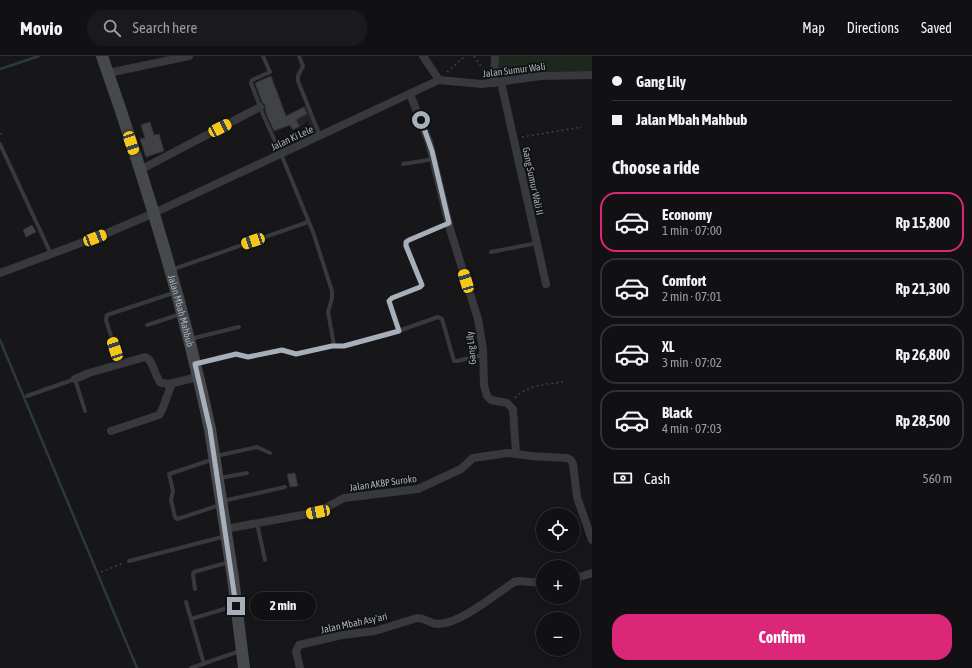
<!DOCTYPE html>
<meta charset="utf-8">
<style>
:root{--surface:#111113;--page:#1a1a1c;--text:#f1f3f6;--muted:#9c9da0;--line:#303133;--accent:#db2777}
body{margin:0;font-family:"Asap Condensed",sans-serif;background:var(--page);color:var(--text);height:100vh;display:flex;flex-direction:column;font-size:15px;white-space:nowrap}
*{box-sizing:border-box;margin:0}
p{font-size:13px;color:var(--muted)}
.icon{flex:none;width:22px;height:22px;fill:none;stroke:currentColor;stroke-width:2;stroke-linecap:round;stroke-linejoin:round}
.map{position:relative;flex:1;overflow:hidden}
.sheet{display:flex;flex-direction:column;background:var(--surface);width:380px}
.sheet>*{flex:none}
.hud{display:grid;align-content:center;height:88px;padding:0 20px;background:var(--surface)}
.fabs{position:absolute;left:536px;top:452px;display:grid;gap:8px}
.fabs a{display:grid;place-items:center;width:44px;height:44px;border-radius:50%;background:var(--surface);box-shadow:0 2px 6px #0003,0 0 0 1px var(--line);font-size:20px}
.end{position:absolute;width:18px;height:18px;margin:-9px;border:5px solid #a7b0ba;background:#111;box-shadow:0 0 0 2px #111}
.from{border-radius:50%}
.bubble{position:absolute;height:28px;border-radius:14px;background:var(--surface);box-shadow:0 2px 6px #0003,0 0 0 1px var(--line);font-size:13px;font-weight:700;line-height:28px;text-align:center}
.car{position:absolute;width:12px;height:24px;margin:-12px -6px;border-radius:5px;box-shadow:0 0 3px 1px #0007;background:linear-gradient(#f5c518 24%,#345 0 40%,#f5c518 0 76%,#345 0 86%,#f5c518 0)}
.hud b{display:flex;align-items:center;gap:14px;height:38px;font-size:15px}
.hud b+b{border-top:1px solid var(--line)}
.hud i{width:10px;height:10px;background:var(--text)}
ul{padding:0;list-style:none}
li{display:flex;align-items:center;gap:12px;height:60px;margin:0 8px 6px;padding:0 12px;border:2px solid var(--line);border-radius:16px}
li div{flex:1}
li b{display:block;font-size:15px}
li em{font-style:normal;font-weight:700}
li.selected{border-color:var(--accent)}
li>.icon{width:36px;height:36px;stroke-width:1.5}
h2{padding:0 20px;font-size:18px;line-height:48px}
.pay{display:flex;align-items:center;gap:10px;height:44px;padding:0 20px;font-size:15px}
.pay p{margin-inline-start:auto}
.cta{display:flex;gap:8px;margin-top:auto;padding:8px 20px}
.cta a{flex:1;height:46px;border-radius:16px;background:var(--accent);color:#fff;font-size:16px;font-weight:700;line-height:46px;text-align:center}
header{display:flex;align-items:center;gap:24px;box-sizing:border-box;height:56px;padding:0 20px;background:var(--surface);border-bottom:1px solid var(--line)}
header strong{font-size:19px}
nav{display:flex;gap:22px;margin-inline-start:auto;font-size:14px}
.search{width:280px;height:36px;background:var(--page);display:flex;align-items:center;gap:10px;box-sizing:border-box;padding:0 14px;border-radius:16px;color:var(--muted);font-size:15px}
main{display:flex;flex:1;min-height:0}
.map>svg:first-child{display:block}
.built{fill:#222326}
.green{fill:#1e271e}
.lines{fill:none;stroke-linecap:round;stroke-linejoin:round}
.stream{stroke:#2b393e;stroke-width:2.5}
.building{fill:#404246;stroke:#303135}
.path{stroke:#3d4145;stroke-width:1.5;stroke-dasharray:2 3;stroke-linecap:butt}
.lane{stroke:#37393e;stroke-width:4}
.street{stroke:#37393e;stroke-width:8}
.secondary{stroke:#45494e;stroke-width:12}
.route{stroke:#a7b0ba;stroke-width:5}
.labels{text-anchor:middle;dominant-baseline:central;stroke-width:3.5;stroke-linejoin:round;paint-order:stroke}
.street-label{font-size:10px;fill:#a7b0ba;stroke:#111214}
</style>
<header>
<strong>Movio</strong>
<div class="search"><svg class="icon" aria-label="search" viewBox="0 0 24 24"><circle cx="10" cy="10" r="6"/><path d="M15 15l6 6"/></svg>Search here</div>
<nav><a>Map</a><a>Directions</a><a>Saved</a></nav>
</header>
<main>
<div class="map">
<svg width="592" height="612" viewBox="0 0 592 612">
<rect width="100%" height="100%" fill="#171719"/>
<polygon class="built" points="307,49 318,79 315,80 308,66 293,74 286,60"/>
<polygon class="green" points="499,0 592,0 592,15 545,16 498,23"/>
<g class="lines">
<g class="stream">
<polyline points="0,13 39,0"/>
<polyline points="0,284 137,612"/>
</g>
</g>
<g class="building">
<polygon points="271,20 286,60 304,51 307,58 296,64 300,70 293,74 290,69 274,75 267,60 265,53 265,49 262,46 255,27"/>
<polygon points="150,66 154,79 159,78 164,95 146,101 140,83 145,82 141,69"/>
<polygon points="32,169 36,176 26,181 23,174"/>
<polygon points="295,417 298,430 290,431 287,418"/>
</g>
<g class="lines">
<g class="path">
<polyline points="474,0 485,16"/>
<polyline points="447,16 465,0"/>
<polyline points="0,78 3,77"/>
<polyline points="522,81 582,71"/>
<path d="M515,342C526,329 547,328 563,326"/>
<polyline points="101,516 124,507"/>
</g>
<g class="lane">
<polyline points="263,0 270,16 252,24 251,27 264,61 281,98 313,176 332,235 332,242 328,256 334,289"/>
<polyline points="299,0 303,10 298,20 298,25 320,80"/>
<polyline points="0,88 51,198"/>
<polyline points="403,108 434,103"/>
<polyline points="491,196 537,187"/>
<polyline points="171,214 308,166"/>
<polyline points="147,269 181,258"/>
<polyline points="399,275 389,245 392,242 419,232 422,229 406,186 449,167"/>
<polyline points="190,283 239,271"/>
<polyline points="120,308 106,264 107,259 176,236"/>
<polyline points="196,308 236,299 248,301 282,294 296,298 332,290 344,290 387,279 438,261 442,263 454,305 457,305 483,299"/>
<polyline points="27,340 75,323 85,355"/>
<polyline points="216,400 257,391 270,397"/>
<polyline points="214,403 169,418 173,435 171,444 175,461 177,463 220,449"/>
<polyline points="220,422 247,417"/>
<polyline points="223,445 285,431"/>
<polyline points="257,467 265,504"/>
<polyline points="129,505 226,480"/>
<polyline points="195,533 193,519 194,516 229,506"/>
<polyline points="186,546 204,608"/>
<polyline points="191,563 234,550"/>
<polyline points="191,612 240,595"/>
</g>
<g class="street">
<polyline points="423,0 439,24"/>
<polyline points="108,17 189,0"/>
<polyline points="439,24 482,28 541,20 592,19"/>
<polyline points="501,26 546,228"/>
<polyline points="494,27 495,0"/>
<polyline points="410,38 429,86 450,173 478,263 483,293 484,329 487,340 491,344 507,347 513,353 516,398 531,400 567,402 571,404 573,408 577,441 592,484"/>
<polyline points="140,114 260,51"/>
<polyline points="0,217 105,178 154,157 439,24"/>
<path d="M75,323L89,317L145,301C154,304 154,320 161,327L169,328L198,321"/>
<polyline points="111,375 159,359 162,354 172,327"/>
<polyline points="225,473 318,456 344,442 418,433 461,413 473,402 508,397 516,398"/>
<polyline points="573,523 592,517"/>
<path d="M300,612L296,595L299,589L342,579L375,575L417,562C425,562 431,568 438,568C460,568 496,538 514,526L519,525L543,527"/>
</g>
<path class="secondary" id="s1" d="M102,0C145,122 183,246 210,373L233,522L244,612"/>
</g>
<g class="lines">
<polyline class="route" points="236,550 210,373 195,308 236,298 248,301 282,294 296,298 332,290 344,290 399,275 389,245 392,242 420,231 422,229 406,190 406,186 409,184 449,167 432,95 421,64"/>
</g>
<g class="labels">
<g class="street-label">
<text transform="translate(514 14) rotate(-7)">Jalan Sumur Wali</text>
<text transform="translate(292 82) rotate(-25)">Jalan Ki Lele</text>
<text transform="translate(533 125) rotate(78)">Gang Sumur Wali II</text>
<text stroke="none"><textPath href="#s1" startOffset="267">Jalan Mbah Mahbub</textPath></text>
<text transform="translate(471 292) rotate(-95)">Gang Lily</text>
<text transform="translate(383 427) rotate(-8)">Jalan AKBP Suroko</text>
<text transform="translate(354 567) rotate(-12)">Jalan Mbah Asy'ari</text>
</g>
</g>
</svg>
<div class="fabs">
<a><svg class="icon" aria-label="locate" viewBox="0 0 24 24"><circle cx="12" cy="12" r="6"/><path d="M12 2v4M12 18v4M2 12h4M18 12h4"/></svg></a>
<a>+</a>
<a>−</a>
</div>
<i class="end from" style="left:421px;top:64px"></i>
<i class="end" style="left:236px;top:550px"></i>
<div class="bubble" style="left:250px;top:536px;width:66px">2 min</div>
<i class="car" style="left:220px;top:72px;rotate:63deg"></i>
<i class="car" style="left:131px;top:87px;rotate:162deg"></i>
<i class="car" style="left:95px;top:182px;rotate:69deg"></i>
<i class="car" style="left:253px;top:185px;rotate:251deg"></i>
<i class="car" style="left:466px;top:225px;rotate:343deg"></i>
<i class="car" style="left:115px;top:293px;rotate:342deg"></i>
<i class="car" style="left:318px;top:456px;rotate:259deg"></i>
</div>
<section class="sheet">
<div class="hud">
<b><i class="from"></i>Gang Lily</b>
<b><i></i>Jalan Mbah Mahbub</b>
</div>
<h2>Choose a ride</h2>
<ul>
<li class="selected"><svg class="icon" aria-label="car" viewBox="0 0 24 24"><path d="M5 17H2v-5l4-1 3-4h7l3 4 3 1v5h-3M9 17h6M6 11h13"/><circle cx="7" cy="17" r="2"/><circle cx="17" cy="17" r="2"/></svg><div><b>Economy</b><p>1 min · 07:00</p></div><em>Rp 15,800</em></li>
<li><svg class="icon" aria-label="car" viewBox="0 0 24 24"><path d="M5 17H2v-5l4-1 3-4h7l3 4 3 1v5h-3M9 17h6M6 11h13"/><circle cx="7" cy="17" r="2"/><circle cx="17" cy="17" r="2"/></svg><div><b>Comfort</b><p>2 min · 07:01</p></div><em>Rp 21,300</em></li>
<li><svg class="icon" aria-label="car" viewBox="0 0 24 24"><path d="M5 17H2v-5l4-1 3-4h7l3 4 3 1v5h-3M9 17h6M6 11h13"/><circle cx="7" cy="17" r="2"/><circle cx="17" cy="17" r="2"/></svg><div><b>XL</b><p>3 min · 07:02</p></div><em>Rp 26,800</em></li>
<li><svg class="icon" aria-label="car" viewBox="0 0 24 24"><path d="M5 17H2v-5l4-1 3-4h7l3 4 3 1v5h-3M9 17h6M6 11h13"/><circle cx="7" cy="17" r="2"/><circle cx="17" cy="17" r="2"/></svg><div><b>Black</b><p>4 min · 07:03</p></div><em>Rp 28,500</em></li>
</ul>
<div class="pay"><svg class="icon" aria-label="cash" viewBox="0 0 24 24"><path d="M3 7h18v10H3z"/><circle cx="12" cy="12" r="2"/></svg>Cash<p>560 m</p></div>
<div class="cta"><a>Confirm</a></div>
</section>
</main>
